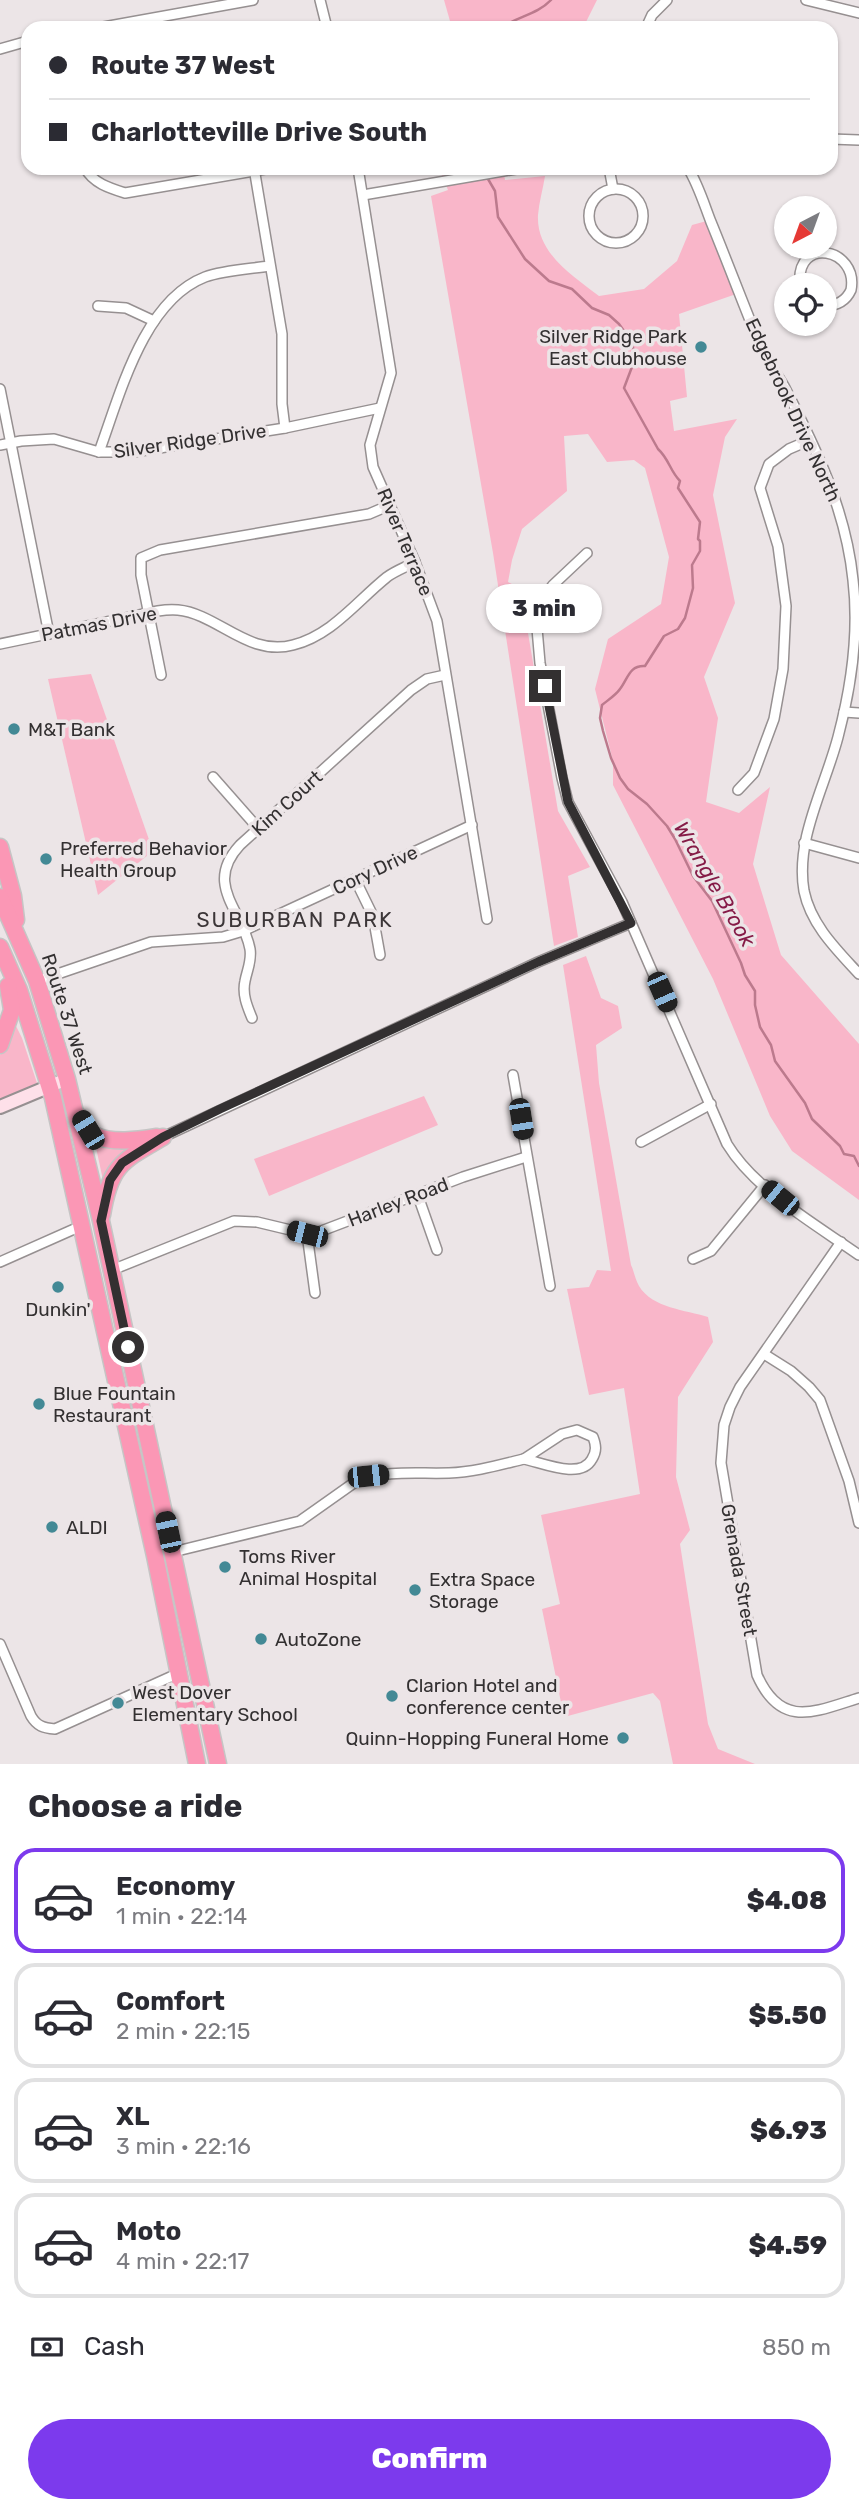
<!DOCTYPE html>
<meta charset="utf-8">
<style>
:root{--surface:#fff;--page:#f7f7f7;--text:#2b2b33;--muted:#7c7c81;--line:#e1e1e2;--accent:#7c3aed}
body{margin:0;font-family:Rubik,sans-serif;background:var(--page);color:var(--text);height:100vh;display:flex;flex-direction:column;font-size:26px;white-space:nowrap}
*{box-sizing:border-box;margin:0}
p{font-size:23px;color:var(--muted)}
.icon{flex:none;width:38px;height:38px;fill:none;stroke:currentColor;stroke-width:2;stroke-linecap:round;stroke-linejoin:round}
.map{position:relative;height:1764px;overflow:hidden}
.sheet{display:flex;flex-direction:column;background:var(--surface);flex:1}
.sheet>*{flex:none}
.hud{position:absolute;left:21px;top:21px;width:817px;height:154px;border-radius:21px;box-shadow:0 2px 5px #0004;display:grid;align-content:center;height:154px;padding:0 28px;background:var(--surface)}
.needle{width:46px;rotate:221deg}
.fabs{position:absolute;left:774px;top:196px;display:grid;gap:14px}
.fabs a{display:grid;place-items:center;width:63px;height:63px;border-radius:50%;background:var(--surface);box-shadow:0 2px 5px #0004;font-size:35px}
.end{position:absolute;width:32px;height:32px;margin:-16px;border:9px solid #333031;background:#fff;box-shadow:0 0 0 4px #fff}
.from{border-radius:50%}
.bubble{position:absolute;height:49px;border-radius:24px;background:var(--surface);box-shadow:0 2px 5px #0004;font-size:23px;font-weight:800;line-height:49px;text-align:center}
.car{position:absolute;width:21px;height:42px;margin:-21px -10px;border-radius:9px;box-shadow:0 0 5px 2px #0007;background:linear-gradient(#222 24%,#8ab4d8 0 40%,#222 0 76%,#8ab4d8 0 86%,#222 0)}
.hud b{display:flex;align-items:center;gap:24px;height:66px;font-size:26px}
.hud b+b{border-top:2px solid var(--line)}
.hud i{width:18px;height:18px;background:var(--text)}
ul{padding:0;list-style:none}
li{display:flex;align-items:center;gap:21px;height:105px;margin:0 14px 10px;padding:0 14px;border:4px solid var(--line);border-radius:21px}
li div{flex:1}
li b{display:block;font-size:26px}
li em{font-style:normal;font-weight:800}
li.current{border-color:var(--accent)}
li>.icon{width:63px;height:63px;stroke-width:1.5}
h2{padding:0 28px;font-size:32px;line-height:84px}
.pay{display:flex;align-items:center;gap:18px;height:77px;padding:0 28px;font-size:26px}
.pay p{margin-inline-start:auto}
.button{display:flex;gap:14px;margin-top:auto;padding:14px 28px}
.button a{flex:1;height:80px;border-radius:42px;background:var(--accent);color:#fff;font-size:28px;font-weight:800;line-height:80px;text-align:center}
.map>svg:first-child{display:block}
.green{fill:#f9b6c9}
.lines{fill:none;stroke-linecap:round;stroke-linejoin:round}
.stream{stroke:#bc7a8d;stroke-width:2.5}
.street-casing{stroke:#969091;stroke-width:12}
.secondary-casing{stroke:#969091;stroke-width:16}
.highway-casing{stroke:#c6c5c5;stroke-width:19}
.street{stroke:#fff;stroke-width:9}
.secondary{stroke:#fee0e9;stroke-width:12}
.highway{stroke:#fb97b5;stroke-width:16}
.route{stroke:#333031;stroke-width:9}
.poi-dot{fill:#438995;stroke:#ece5e7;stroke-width:2.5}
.labels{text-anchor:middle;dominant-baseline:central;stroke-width:7;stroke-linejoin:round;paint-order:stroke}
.poi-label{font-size:19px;fill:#333031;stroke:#ece5e7;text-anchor:start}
.street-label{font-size:19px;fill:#333031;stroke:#ece5e7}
.water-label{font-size:21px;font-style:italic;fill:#851b47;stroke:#ece5e7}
.neighbourhood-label{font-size:21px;letter-spacing:2px;fill:#3c3638;stroke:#ece5e7}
</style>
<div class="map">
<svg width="859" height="1764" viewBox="0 0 859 1764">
<rect width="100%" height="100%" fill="#ece5e7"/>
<g class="green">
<polygon points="444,0 597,0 583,28 452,28"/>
<path d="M439,168H503L505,180L545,176C543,189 539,202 538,215C536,253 573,276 599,296L644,289L677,261L692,225L714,219L739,293L679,314L687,397L670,401L674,431L737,419L725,437L713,495L735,603L704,677L718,718L706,802L739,813L770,787L753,864L781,955L859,1044V1200L792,1151L770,1116L713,979L613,785V761L595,689L608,639L661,604L669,557L645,468L634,460L607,462L588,434L564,436L567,491L522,529L512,560L508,582L535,596L527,627L558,811L590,867L568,876L578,937L554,946L493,553L431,196L448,190Z"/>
<polygon points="91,674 153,851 98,895 48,679"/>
<path d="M586,956L601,998L618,1006L622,1028L596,1045L599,1083L631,1265C634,1271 635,1279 639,1286C652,1308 686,1310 708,1317L713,1342L678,1397L676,1477L690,1530L680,1544L708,1724L718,1749L755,1764H673L660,1701L653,1693L564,1717L542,1609L560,1604L541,1515L640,1494L624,1388L589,1395L567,1289L589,1287L597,1270L611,1271L563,965Z"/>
<polygon points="15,1024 22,1038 37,1083 0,1100 0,1055"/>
<polygon points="424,1096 438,1125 269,1196 254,1159"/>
<polygon points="95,1143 133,1146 103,1180"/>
</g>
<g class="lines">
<g class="stream">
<path d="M501,28C517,16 537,15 551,0"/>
<path d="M488,179L495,191L498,217L525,259L549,281L572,289L592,308L609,315L619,324L632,342L635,359L624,388L658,449C669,459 670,471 680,481L678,488L700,522L698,539L700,541V551L692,565L693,588L685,618L678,629L664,636L645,666C629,665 628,679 620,689C616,695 608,700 602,705L600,718L603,731L611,758L620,778L628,789L647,804L667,826L675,839L693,876L712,901L741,963L745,975L755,991V1005L760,1027L771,1045L775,1061L805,1103L812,1119L840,1146L844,1154L854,1156L859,1166"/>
</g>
<defs>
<g id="street">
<polyline points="320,0 327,28"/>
<polyline points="806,0 859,13"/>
<polyline points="98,28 253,0"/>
<polyline points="646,28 652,15 667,0"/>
<polyline points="0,49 28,41"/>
<polyline points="831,139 859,140"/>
<path d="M85,168C93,183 109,188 125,193L271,168"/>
<polyline points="254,168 282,334 282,404 285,428"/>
<polyline points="358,168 391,373 370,445 373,467 415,562 437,621 487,919"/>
<polyline points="609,168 613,189"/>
<path d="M688,168C698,184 704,204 711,222C727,261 742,301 758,340C764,356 775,371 784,386C816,448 846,510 853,580C859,631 851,688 838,737C825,787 795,839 804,891C811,925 837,950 859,974"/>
<circle cx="616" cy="216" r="27"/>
<polyline points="363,195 522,168"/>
<path d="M800,285C795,235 859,248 851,290C846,301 836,306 824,306"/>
<polyline points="98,306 126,308 154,321"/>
<polyline points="0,389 49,634"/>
<polyline points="0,445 21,441 54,439 99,452 134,452 285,428 380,408"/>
<path d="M99,452C120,395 143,301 205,277C224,270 249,269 269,266"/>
<path d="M587,553L553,585L542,600L536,617L540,663L562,778L568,802L622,902L727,1144C755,1190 815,1224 859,1255"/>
<path d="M0,644C40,636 80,627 120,619C138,616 159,608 178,610C218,614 248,657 293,645C332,635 356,602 387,577C395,571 406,567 415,562"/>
<polyline points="161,675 141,575 141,558 160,550 369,514 390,505"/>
<polyline points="844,712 859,713"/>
<polyline points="213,777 258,828"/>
<polyline points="738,790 754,773 774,719 783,669 786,606 778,546 760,488 769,464 789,449 810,440"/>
<polyline points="804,843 859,858"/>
<polyline points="355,879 373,916 380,955"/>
<polyline points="37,981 151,942 223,937 243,931 472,825"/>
<path d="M252,1018C247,1006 242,994 245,981C247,970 252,961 250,949C243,910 203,885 240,845L411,690L427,679L445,675"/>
<polyline points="513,1075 550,1286"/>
<polyline points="163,1137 538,962 631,923"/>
<polyline points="641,1142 711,1104"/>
<polyline points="418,1196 437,1250"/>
<polyline points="307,1234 315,1293"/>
<path d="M841,1242L740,1387L730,1407L724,1425L721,1463L757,1675C781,1729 814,1712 859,1698"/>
<polyline points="693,1259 711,1251 765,1185"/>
<polyline points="0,1262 81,1226"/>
<polyline points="112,1270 234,1221 257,1222 307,1234 316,1233 463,1177 526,1157"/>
<polyline points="764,1354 791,1371 809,1387 820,1400 849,1481 859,1523"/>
<path d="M577,1430L593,1437C596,1445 597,1451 592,1459C581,1480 543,1463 524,1459L562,1434Z"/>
<path d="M173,1552L300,1521L358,1480C387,1470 419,1474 449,1473C475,1472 499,1465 524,1459"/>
<path d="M0,1644L31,1716C37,1726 43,1728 55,1729L179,1673"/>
</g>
<polyline id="secondary" points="0,1107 67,1079"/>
<g id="highway">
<polyline points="0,847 13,896 16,920"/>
<polyline points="0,897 37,981 67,1079 101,1221 218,1764"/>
<polyline points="0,947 19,990 53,1098 155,1556 197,1764"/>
<polyline points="0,1045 12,1010 8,986"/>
<path d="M80,1117C84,1124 87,1132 94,1135C112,1144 138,1140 157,1137"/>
<path d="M102,1215C110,1165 122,1161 163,1137"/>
</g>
</defs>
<use href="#street" class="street-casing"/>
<use href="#secondary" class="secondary-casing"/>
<use href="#highway" class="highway-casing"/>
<use href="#street" class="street"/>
<use href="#secondary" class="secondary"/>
<use href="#highway" class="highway"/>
</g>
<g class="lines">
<polyline class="route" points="128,1347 101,1221 110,1180 122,1163 163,1137 220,1109 538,962 631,923 568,802 545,686"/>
</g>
<g class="poi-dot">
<circle cx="701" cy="347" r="7"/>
<circle cx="14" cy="729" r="7"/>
<circle cx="46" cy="859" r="7"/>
<circle cx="58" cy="1287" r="7"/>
<circle cx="39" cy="1404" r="7"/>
<circle cx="52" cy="1527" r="7"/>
<circle cx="225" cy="1567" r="7"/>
<circle cx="415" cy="1590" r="7"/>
<circle cx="261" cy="1639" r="7"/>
<circle cx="392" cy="1696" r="7"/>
<circle cx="118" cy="1703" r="7"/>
<circle cx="623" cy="1738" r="7"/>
</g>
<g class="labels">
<g class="poi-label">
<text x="687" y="336" text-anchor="end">Silver Ridge Park<tspan x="687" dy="22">East Clubhouse</tspan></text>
<text x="28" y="729">M&amp;T Bank</text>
<text x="60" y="848">Preferred Behavior<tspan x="60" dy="22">Health Group</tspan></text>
<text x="58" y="1309" text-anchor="middle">Dunkin'</text>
<text x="53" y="1393">Blue Fountain<tspan x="53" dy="22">Restaurant</tspan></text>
<text x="66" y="1527">ALDI</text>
<text x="239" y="1556">Toms River<tspan x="239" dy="22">Animal Hospital</tspan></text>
<text x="429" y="1579">Extra Space<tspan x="429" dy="22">Storage</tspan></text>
<text x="275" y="1639">AutoZone</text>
<text x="406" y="1685">Clarion Hotel and<tspan x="406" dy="22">conference center</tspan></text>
<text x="132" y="1692">West Dover<tspan x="132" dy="22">Elementary School</tspan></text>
<text x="609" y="1738" text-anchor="end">Quinn-Hopping Funeral Home</text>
</g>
<g class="street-label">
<text transform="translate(793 410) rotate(65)">Edgebrook Drive North</text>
<text transform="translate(190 441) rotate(-8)">Silver Ridge Drive</text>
<text transform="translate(405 542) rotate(67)">River Terrace</text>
<text transform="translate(99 624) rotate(-11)">Patmas Drive</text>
<text transform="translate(287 803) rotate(-42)">Kim Court</text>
<text transform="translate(375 870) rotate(-25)">Cory Drive</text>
<text transform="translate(67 1014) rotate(72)">Route 37 West</text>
<text transform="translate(398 1202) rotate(-21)">Harley Road</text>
<text transform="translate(739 1570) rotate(80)">Grenada Street</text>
</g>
<g class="water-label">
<text transform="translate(715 884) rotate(60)">Wrangle Brook</text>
</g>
<g class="neighbourhood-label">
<text x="295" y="919">SUBURBAN PARK</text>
</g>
</g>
</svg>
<div class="fabs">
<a><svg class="needle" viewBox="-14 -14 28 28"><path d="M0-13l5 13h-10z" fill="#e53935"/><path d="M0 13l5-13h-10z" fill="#7c7c81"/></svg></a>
<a><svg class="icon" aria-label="locate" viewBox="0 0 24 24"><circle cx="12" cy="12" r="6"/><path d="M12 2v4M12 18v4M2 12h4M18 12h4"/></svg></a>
</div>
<i class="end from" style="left:128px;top:1347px"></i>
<i class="end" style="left:545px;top:686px"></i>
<div class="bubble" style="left:486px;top:584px;width:116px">3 min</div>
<i class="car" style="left:662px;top:992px;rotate:156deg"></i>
<i class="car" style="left:521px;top:1119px;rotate:171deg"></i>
<i class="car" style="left:88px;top:1130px;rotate:329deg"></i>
<i class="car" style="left:780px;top:1198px;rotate:309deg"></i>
<i class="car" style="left:307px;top:1234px;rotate:284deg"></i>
<i class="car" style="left:368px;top:1476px;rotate:84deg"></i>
<i class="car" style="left:168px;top:1532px;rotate:348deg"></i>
<div class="hud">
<b><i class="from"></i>Route 37 West</b>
<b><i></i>Charlotteville Drive South</b>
</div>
</div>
<section class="sheet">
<h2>Choose a ride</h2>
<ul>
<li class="current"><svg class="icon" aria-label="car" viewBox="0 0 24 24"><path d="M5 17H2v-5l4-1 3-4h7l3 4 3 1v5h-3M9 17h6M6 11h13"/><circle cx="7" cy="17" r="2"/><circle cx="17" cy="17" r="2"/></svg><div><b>Economy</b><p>1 min · 22:14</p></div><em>$4.08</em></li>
<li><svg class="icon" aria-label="car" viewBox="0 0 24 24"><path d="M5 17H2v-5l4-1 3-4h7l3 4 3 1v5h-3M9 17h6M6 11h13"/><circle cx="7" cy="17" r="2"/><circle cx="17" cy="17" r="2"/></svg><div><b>Comfort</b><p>2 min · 22:15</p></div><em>$5.50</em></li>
<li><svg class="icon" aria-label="car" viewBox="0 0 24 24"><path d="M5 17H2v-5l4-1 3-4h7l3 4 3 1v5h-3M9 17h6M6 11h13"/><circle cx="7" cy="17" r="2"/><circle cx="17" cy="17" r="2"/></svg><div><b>XL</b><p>3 min · 22:16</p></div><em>$6.93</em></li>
<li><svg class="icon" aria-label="car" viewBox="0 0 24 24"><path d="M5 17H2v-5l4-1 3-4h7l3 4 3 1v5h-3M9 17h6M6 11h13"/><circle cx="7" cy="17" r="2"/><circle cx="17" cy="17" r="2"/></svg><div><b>Moto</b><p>4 min · 22:17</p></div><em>$4.59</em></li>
</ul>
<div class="pay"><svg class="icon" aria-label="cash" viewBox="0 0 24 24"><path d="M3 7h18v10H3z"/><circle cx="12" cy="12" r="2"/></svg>Cash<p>850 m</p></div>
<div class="button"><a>Confirm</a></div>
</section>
